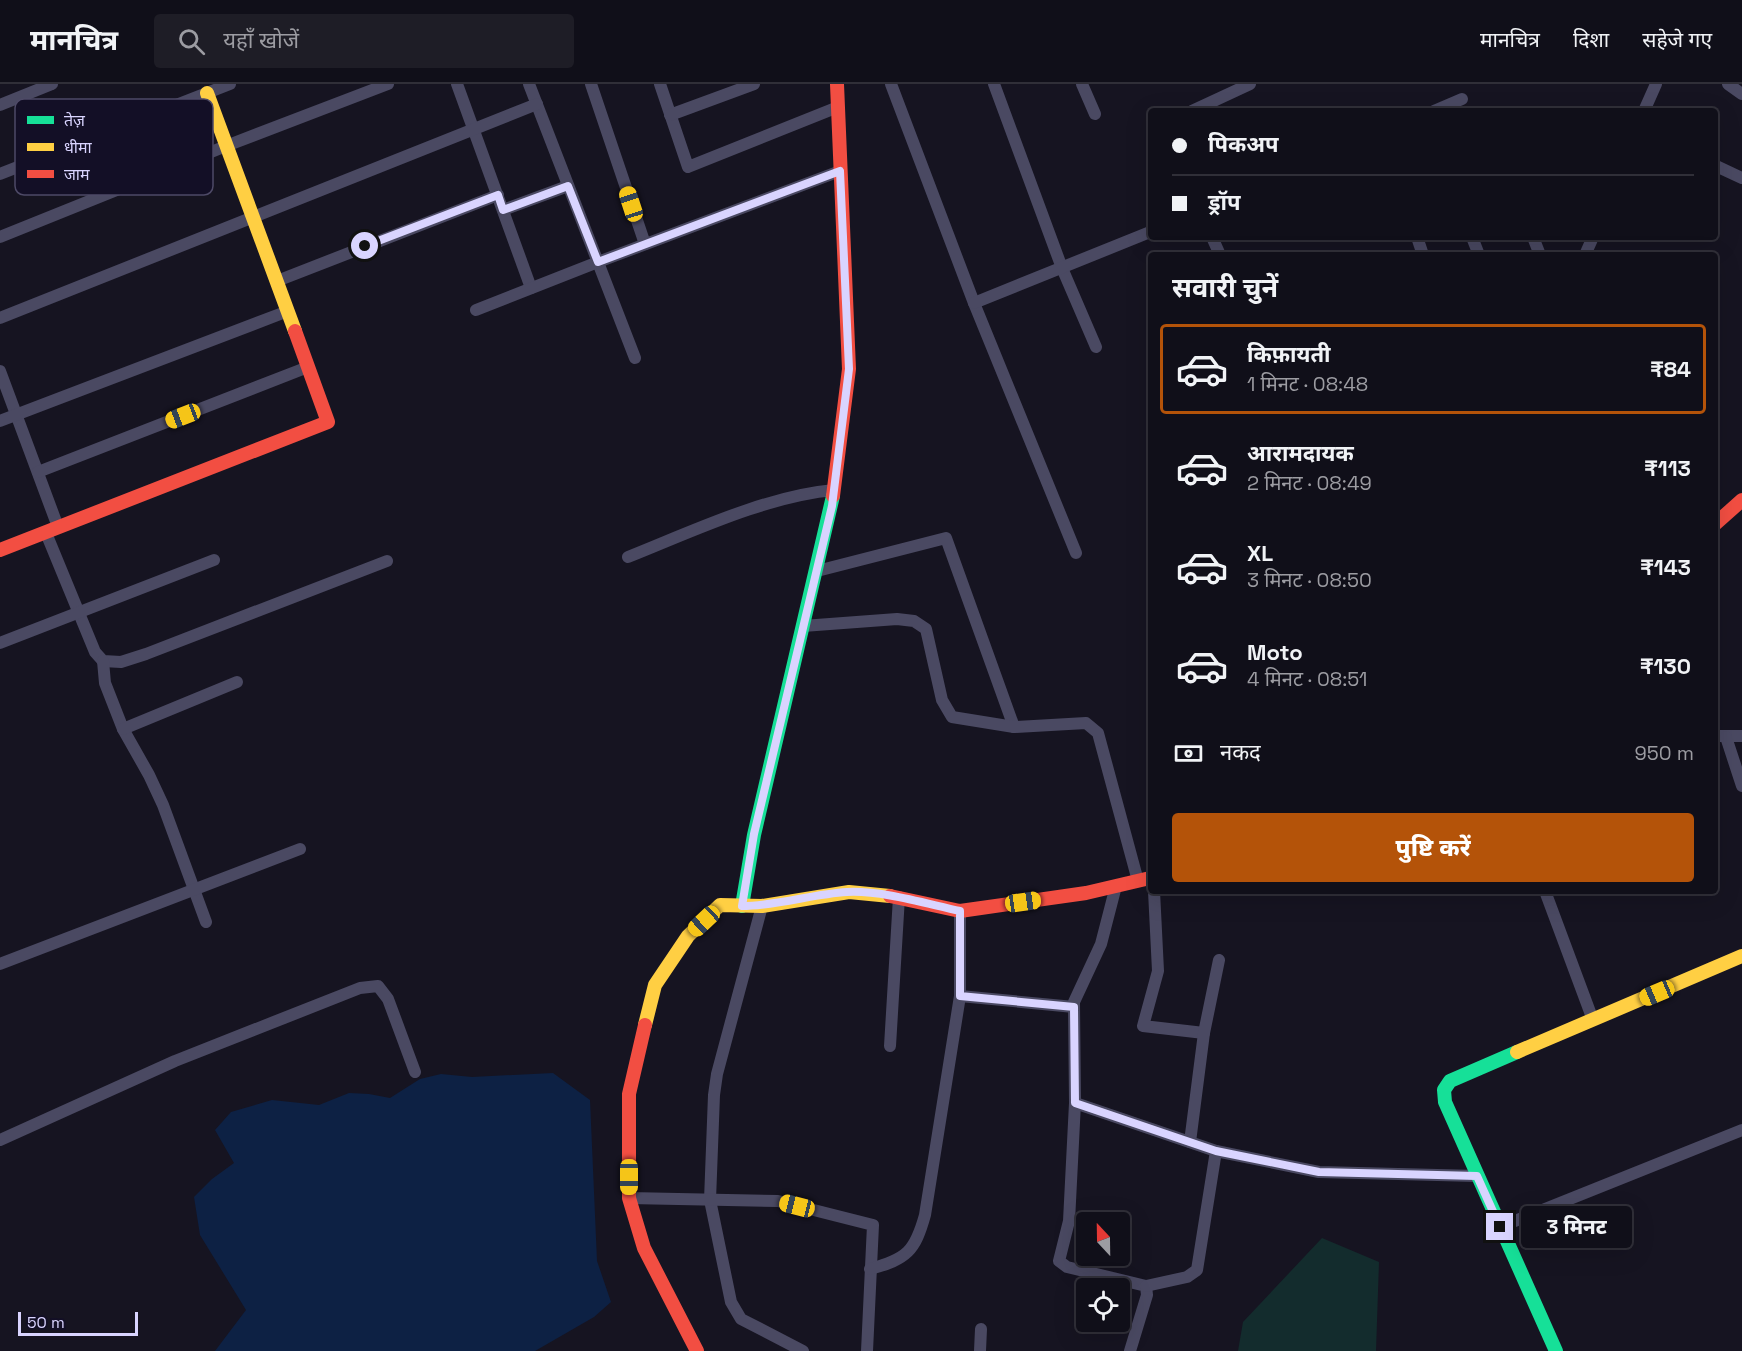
<!DOCTYPE html>
<html lang="hi">
<meta charset="utf-8">
<style>
:root{--surface:#100f19;--page:#1e1d26;--text:#f1f3f6;--muted:#9c9ca2;--line:#302f38;--accent:#b45309}
body{margin:0;font-family:"Space Grotesk","Noto Sans Devanagari",sans-serif;background:var(--page);color:var(--text);height:100vh;display:flex;flex-direction:column;font-size:22px;white-space:nowrap}
*{box-sizing:border-box;margin:0}
p{font-size:20px;color:var(--muted)}
.icon{flex:none;width:33px;height:33px;fill:none;stroke:currentColor;stroke-width:2;stroke-linecap:round;stroke-linejoin:round}
.map{position:relative;flex:1;overflow:hidden}
.side{position:absolute;left:1148px;top:168px;width:570px;height:642px;display:flex;flex-direction:column;background:var(--surface);border-radius:6px;box-shadow:0 6px 24px #0002,0 0 0 2px var(--line)}
.side>*{flex:none}
.banner{position:absolute;left:1148px;top:24px;width:570px;height:132px;border-radius:6px;box-shadow:0 6px 24px #0002,0 0 0 2px var(--line);display:grid;align-content:center;height:132px;padding:0 24px;background:var(--surface)}
.needle{width:39px;rotate:338deg}
.buttons{position:absolute;left:1076px;top:1128px;display:grid;gap:12px}
.buttons a{display:grid;place-items:center;width:54px;height:54px;border-radius:6px;background:var(--surface);box-shadow:0 6px 24px #0002,0 0 0 2px var(--line);font-size:30px}
.scale{position:absolute;left:18px;bottom:15px;width:120px;box-sizing:border-box;padding-left:6px;border:3px solid #d9d4ff;border-top:0;font-size:16px;line-height:21px;white-space:nowrap;color:#d9d4ff;-webkit-text-stroke:4px #130f26;paint-order:stroke}
.end{position:absolute;width:27px;height:27px;margin:-14px;border:8px solid #d9d4ff;background:#111;box-shadow:0 0 0 3px #111}
.from{border-radius:50%}
.bubble{position:absolute;height:42px;border-radius:6px;background:var(--surface);box-shadow:0 6px 24px #0002,0 0 0 2px var(--line);font-size:20px;font-weight:800;line-height:42px;text-align:center}
.car{position:absolute;width:18px;height:36px;margin:-18px -9px;border-radius:8px;box-shadow:0 0 4px 2px #0007;background:linear-gradient(#f5c518 24%,#345 0 40%,#f5c518 0 76%,#345 0 86%,#f5c518 0)}
.banner b{display:flex;align-items:center;gap:21px;height:57px;font-size:22px}
.banner b+b{border-top:2px solid var(--line)}
.banner i{width:15px;height:15px;background:var(--text)}
ul{padding:0;list-style:none}
li{display:flex;align-items:center;gap:18px;height:90px;margin:0 12px 9px;padding:0 12px;border:3px solid transparent;border-radius:6px}
li div{flex:1}
li b{display:block;font-size:22px}
li em{font-style:normal;font-weight:800}
li.on{border-color:var(--accent)}
li>.icon{width:54px;height:54px;stroke-width:1.5}
h2{padding:0 24px;font-size:27px;line-height:72px}
.pay{display:flex;align-items:center;gap:15px;height:66px;padding:0 24px;font-size:22px}
.pay p{margin-inline-start:auto}
.cta{display:flex;gap:12px;margin-top:auto;padding:12px 24px}
.cta a{flex:1;height:69px;border-radius:6px;background:var(--accent);color:#fff;font-size:24px;font-weight:800;line-height:69px;text-align:center}
header{display:flex;align-items:center;gap:36px;box-sizing:border-box;height:84px;padding:0 30px;background:var(--surface);border-bottom:2px solid var(--line)}
header strong{font-size:28px}
nav{display:flex;gap:33px;margin-inline-start:auto;font-size:21px}
.search{width:420px;height:54px;background:var(--page);display:flex;align-items:center;gap:15px;box-sizing:border-box;padding:0 21px;border-radius:6px;color:var(--muted);font-size:22px}
.map>svg:first-child{display:block}
.green{fill:#132c2d}
.water{fill:#0d2144}
.lines{fill:none;stroke-linecap:round;stroke-linejoin:round}
.street{stroke:#4a4962;stroke-width:12}
.fast{stroke:#16e098;stroke-width:14}
.slow{stroke:#ffcf43;stroke-width:14}
.jam{stroke:#f24e42;stroke-width:14}
.route{stroke:#d9d4ff;stroke-width:8}
.key{fill:#130f26;stroke:#4e4a67;stroke-width:1.5}
.key-label{font-size:16px;fill:#d9d4ff}
</style>
<header>
<strong>मानचित्र</strong>
<div class="search"><svg class="icon" aria-label="search" viewBox="0 0 24 24"><circle cx="10" cy="10" r="6"/><path d="M15 15l6 6"/></svg>यहाँ खोजें</div>
<nav><a>मानचित्र</a><a>दिशा</a><a>सहेजे गए</a></nav>
</header>
<div class="map">
<svg width="1742" height="1267" viewBox="0 0 1742 1267">
<rect width="100%" height="100%" fill="#161421"/>
<polygon class="green" points="1322,1154 1379,1178 1376,1267 1238,1267 1243,1238"/>
<polygon class="water" points="553,989 590,1016 597,1177 611,1218 594,1233 535,1267 215,1267 246,1226 200,1151 194,1113 212,1095 234,1079 215,1046 231,1028 272,1016 319,1021 349,1009 369,1010 390,1014 420,995 441,990 472,993"/>
<g class="lines">
<g class="street">
<polyline points="457,0 531,204"/>
<polyline points="529,0 635,274"/>
<polyline points="591,0 645,160"/>
<polyline points="660,0 688,83 838,23"/>
<polyline points="891,0 974,219 1076,469"/>
<polyline points="994,0 1062,184 1096,263"/>
<polyline points="1082,0 1095,30"/>
<polyline points="1728,0 1742,10"/>
<polyline points="0,21 52,0"/>
<polyline points="1192,27 1250,0"/>
<polyline points="1434,27 1462,15"/>
<polyline points="1644,27 1656,0"/>
<polyline points="670,31 754,0"/>
<polyline points="1714,81 1742,94"/>
<polyline points="0,90 230,0"/>
<polyline points="503,126 568,102"/>
<polyline points="0,153 226,62 388,0"/>
<polyline points="1212,153 1220,171"/>
<polyline points="1417,153 1423,171"/>
<polyline points="1472,153 1479,171"/>
<polyline points="1533,153 1540,171"/>
<polyline points="1585,171 1593,153"/>
<polyline points="277,197 498,111"/>
<polyline points="974,219 1150,148"/>
<polyline points="476,226 598,178 840,87"/>
<polyline points="0,234 537,20"/>
<polyline points="0,287 58,443"/>
<polyline points="0,337 288,227"/>
<polyline points="38,388 308,283"/>
<polyline points="46,449 95,568 103,577 121,578 146,570 387,477"/>
<path d="M628,473C691,448 766,412 834,406"/>
<polyline points="817,487 946,454 1014,643"/>
<polyline points="803,542 897,535 914,537 926,545 942,616 952,633 1014,643 1086,639 1098,649 1138,797"/>
<polyline points="0,559 214,476"/>
<polyline points="103,577 105,599 123,645 149,691 163,721 206,838"/>
<polyline points="123,645 237,598"/>
<polyline points="1714,652 1742,652"/>
<polyline points="1726,653 1742,702"/>
<polyline points="1116,802 1101,860 1074,918 1075,1019 1069,1137 1059,1177 1067,1183 1146,1202 1147,1211 1130,1267"/>
<polyline points="1154,807 1158,887 1143,942 1204,949"/>
<polyline points="1545,807 1593,936"/>
<polyline points="762,822 717,990 714,1011 710,1116 731,1218 741,1235 803,1267"/>
<polyline points="0,880 300,765"/>
<polyline points="960,912 1074,923"/>
<polyline points="890,962 899,813"/>
<polyline points="1075,1019 1216,1067 1319,1088 1477,1092"/>
<polyline points="0,1056 175,977 360,904 378,902 388,915 415,988"/>
<polyline points="1190,1058 1204,949 1219,876"/>
<polyline points="629,1114 778,1117 873,1141 867,1267"/>
<polyline points="1500,1143 1742,1046"/>
<path d="M870,1185C907,1175 915,1167 925,1131L960,912V827"/>
<polyline points="1146,1202 1187,1193 1197,1186 1216,1067"/>
<polyline points="980,1267 981,1245"/>
</g>
<g class="fast">
<polyline points="742,822 754,751 833,412"/>
<polyline points="1517,968 1450,997 1444,1006 1445,1018 1556,1267"/>
</g>
<g class="slow">
<polyline points="207,9 295,247"/>
<polyline points="645,941 655,901 688,852 720,821 762,822 849,808 890,812"/>
<polyline points="1517,968 1742,872"/>
</g>
<g class="jam">
<polyline points="833,412 849,285 837,0"/>
<polyline points="1714,441 1742,416"/>
<polyline points="0,466 328,338 295,247"/>
<polyline points="890,812 960,827 1086,809 1150,794"/>
<polyline points="645,941 629,1010 629,1114 644,1164 697,1267"/>
</g>
</g>
<g class="lines">
<path class="route" d="M365,162L498,111L503,126L568,102L598,178L840,87L849,285L832,422L754,750L742,822C778,822 812,810 847,808C881,806 927,820 960,827V912L1074,923L1075,1019L1216,1067L1319,1088L1477,1092L1500,1143"/>
</g>
<rect x="15" y="15" width="198" height="96" rx="9" class="key"/>
<rect x="27" y="32" width="27" height="8" fill="#16e098"/>
<rect x="27" y="59" width="27" height="8" fill="#ffcf43"/>
<rect x="27" y="86" width="27" height="8" fill="#f24e42"/>
<g class="key-label">
<text x="64" y="42">तेज़</text>
<text x="64" y="69">धीमा</text>
<text x="64" y="96">जाम</text>
</g>
</svg>
<div class="buttons">
<a><svg class="needle" viewBox="-14 -14 28 28"><path d="M0-13l5 13h-10z" fill="#e53935"/><path d="M0 13l5-13h-10z" fill="#9c9ca2"/></svg></a>
<a><svg class="icon" aria-label="locate" viewBox="0 0 24 24"><circle cx="12" cy="12" r="6"/><path d="M12 2v4M12 18v4M2 12h4M18 12h4"/></svg></a>
</div>
<div class="scale">50 m</div>
<i class="end from" style="left:365px;top:162px"></i>
<i class="end" style="left:1500px;top:1143px"></i>
<div class="bubble" style="left:1521px;top:1122px;width:111px">3 मिनट</div>
<i class="car" style="left:631px;top:120px;rotate:342deg"></i>
<i class="car" style="left:183px;top:332px;rotate:249deg"></i>
<i class="car" style="left:1023px;top:818px;rotate:82deg"></i>
<i class="car" style="left:704px;top:837px;rotate:227deg"></i>
<i class="car" style="left:1657px;top:909px;rotate:247deg"></i>
<i class="car" style="left:629px;top:1093px;rotate:180deg"></i>
<i class="car" style="left:797px;top:1122px;rotate:284deg"></i>
<div class="banner">
<b><i class="from"></i>पिकअप</b>
<b><i></i>ड्रॉप</b>
</div>
<section class="side">
<h2>सवारी चुनें</h2>
<ul>
<li class="on"><svg class="icon" aria-label="car" viewBox="0 0 24 24"><path d="M5 17H2v-5l4-1 3-4h7l3 4 3 1v5h-3M9 17h6M6 11h13"/><circle cx="7" cy="17" r="2"/><circle cx="17" cy="17" r="2"/></svg><div><b>किफ़ायती</b><p>1 मिनट · 08:48</p></div><em>₹84</em></li>
<li><svg class="icon" aria-label="car" viewBox="0 0 24 24"><path d="M5 17H2v-5l4-1 3-4h7l3 4 3 1v5h-3M9 17h6M6 11h13"/><circle cx="7" cy="17" r="2"/><circle cx="17" cy="17" r="2"/></svg><div><b>आरामदायक</b><p>2 मिनट · 08:49</p></div><em>₹113</em></li>
<li><svg class="icon" aria-label="car" viewBox="0 0 24 24"><path d="M5 17H2v-5l4-1 3-4h7l3 4 3 1v5h-3M9 17h6M6 11h13"/><circle cx="7" cy="17" r="2"/><circle cx="17" cy="17" r="2"/></svg><div><b>XL</b><p>3 मिनट · 08:50</p></div><em>₹143</em></li>
<li><svg class="icon" aria-label="car" viewBox="0 0 24 24"><path d="M5 17H2v-5l4-1 3-4h7l3 4 3 1v5h-3M9 17h6M6 11h13"/><circle cx="7" cy="17" r="2"/><circle cx="17" cy="17" r="2"/></svg><div><b>Moto</b><p>4 मिनट · 08:51</p></div><em>₹130</em></li>
</ul>
<div class="pay"><svg class="icon" aria-label="cash" viewBox="0 0 24 24"><path d="M3 7h18v10H3z"/><circle cx="12" cy="12" r="2"/></svg>नकद<p>950 m</p></div>
<div class="cta"><a>पुष्टि करें</a></div>
</section>
</div>
